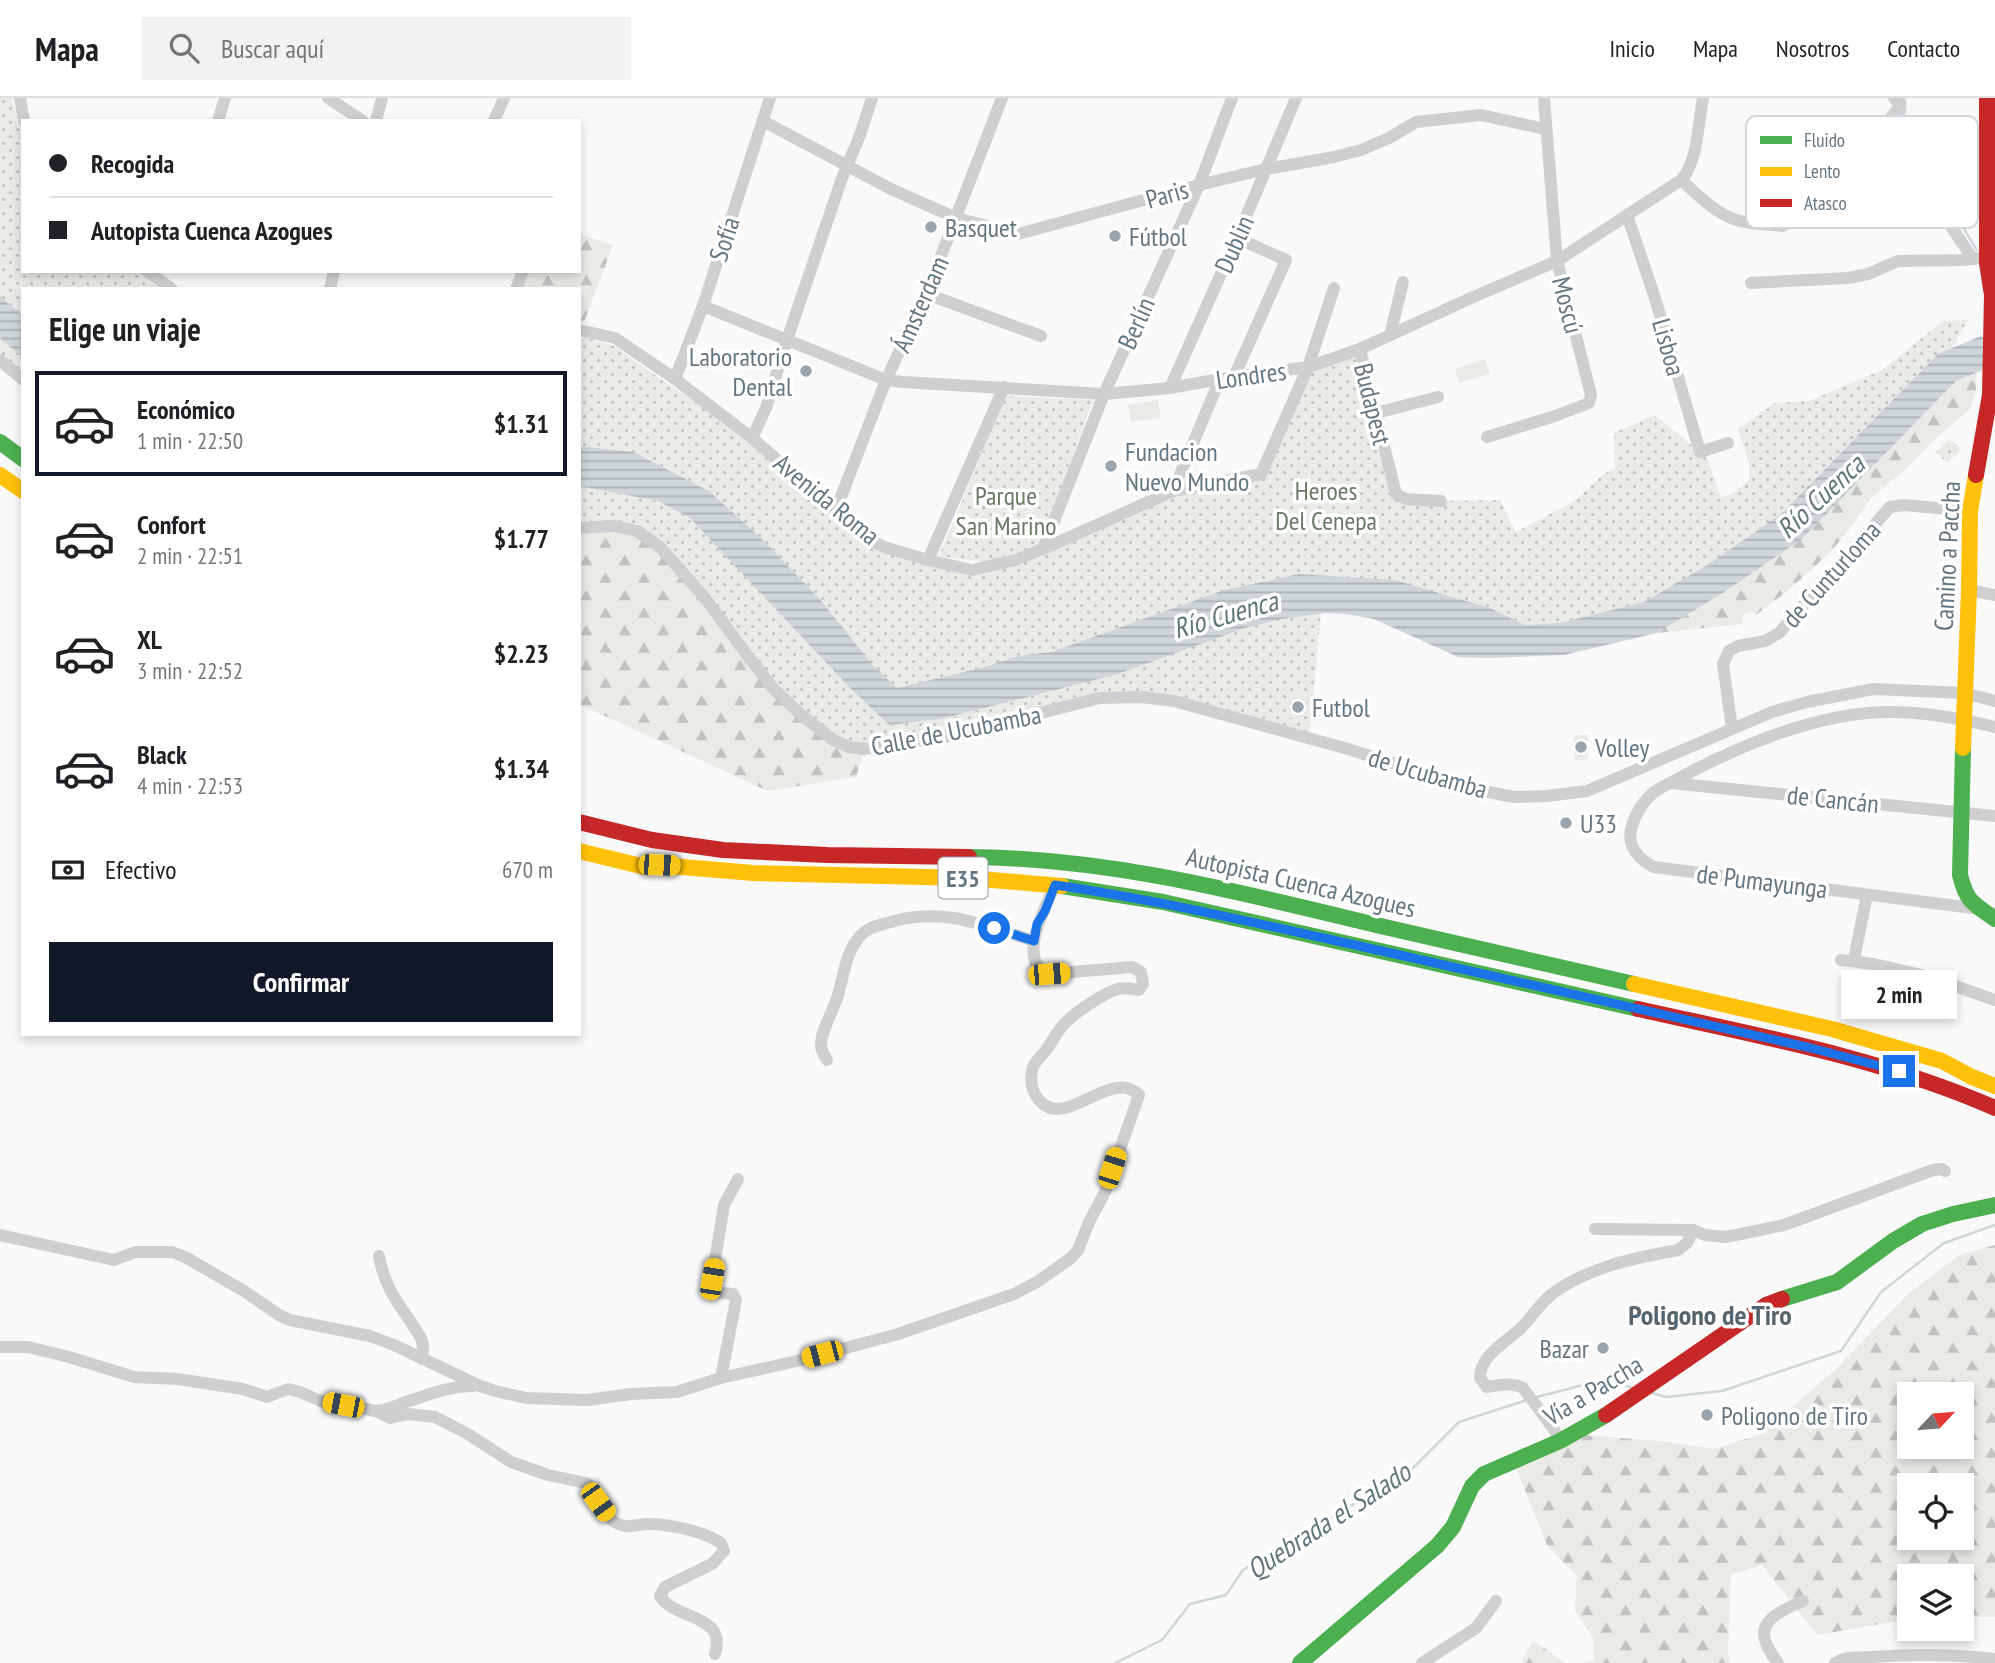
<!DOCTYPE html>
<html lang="es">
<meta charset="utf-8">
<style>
:root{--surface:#fff;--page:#f2f2f2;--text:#202124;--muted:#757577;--line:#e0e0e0;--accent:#111827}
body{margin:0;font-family:"PT Sans Narrow",sans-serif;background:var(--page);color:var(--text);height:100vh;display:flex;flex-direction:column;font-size:26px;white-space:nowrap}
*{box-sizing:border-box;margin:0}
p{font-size:23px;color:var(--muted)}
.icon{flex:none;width:38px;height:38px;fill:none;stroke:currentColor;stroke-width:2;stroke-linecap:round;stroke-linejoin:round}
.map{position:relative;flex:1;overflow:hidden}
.details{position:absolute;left:21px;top:189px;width:560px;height:749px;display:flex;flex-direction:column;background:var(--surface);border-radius:0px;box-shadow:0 4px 10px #0003}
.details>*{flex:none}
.top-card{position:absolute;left:21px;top:21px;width:560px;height:154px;border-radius:0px;box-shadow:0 4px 10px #0003;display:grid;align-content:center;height:154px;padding:0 28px;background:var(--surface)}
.needle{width:46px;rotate:64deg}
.fabs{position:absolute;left:1897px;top:1284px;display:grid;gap:14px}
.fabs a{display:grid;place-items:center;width:77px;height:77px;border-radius:0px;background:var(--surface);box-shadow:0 4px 10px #0003;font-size:35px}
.end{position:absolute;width:32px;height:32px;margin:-16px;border:9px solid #1a73e8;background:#fff;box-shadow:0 0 0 4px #fff}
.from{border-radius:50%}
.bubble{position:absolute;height:49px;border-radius:0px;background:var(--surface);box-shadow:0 4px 10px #0003;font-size:23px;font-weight:700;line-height:49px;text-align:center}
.car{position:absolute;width:21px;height:42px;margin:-21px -10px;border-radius:9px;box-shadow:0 0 5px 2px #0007;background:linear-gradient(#f5c518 24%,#345 0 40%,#f5c518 0 76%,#345 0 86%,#f5c518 0)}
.top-card b{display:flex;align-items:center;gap:24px;height:66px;font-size:26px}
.top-card b+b{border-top:2px solid var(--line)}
.top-card i{width:18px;height:18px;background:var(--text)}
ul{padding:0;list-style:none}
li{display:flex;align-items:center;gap:21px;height:105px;margin:0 14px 10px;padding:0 14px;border:4px solid transparent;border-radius:0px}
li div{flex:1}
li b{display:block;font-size:26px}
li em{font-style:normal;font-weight:700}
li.on{border-color:var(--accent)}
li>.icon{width:63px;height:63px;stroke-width:1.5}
h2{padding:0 28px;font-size:32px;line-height:84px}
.pay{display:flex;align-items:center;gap:18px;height:77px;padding:0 28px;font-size:26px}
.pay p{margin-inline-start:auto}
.action{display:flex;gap:14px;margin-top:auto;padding:14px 28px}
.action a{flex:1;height:80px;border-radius:0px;background:var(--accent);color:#fff;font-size:28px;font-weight:700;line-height:80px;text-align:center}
header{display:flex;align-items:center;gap:42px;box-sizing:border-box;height:98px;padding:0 35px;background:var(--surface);border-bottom:2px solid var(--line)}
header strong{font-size:33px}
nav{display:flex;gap:38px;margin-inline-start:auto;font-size:24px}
.search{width:490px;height:63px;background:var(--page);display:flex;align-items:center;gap:18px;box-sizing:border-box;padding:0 24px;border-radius:0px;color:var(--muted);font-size:26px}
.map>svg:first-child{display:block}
.forest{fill:url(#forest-firs);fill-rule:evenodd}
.park{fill:url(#park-dots)}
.garden{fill:#e8ebe6}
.water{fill:url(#water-rules)}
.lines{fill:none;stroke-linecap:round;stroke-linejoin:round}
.stream{stroke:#ced6d9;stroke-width:2.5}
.street{stroke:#cecfd0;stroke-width:12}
.fast{stroke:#4caf50;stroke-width:16}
.slow{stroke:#ffc107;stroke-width:16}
.jam{stroke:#c62828;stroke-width:16}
.route{stroke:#1a73e8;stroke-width:9}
.poi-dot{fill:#99a4ac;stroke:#fff;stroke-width:2.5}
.labels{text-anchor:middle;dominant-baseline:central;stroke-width:7;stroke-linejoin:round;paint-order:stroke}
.shield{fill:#fff;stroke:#939fa8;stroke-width:2}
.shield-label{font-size:24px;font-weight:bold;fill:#657683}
.street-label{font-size:26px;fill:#657683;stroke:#fff}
.poi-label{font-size:26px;fill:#657683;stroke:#fff;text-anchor:start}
.park-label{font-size:26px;fill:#687a64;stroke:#fff}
.water-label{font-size:28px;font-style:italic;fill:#60757c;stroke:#fff}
.neighbourhood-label{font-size:28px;font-weight:bold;fill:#57646e;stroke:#fff}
.key{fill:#fff;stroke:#d1d6da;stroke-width:2}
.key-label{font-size:19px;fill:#657683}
</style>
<header>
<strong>Mapa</strong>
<div class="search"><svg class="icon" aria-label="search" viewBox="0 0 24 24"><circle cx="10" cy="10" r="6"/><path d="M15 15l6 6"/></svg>Buscar aquí</div>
<nav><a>Inicio</a><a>Mapa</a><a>Nosotros</a><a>Contacto</a></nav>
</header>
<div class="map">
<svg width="1995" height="1565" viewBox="0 0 1995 1565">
<defs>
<pattern id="forest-firs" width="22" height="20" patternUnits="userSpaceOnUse" patternTransform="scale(1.75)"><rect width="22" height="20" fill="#e8ebe6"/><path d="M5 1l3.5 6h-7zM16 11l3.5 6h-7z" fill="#c0c3c0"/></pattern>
<pattern id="park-dots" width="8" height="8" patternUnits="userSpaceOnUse" patternTransform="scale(1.75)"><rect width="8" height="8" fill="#e8ebe6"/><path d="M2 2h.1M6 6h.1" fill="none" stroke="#c0c3c0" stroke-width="1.8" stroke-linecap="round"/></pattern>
<pattern id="water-rules" width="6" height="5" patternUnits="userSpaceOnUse" patternTransform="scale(1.75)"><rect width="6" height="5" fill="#ced6d9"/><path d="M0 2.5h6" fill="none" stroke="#abb2b5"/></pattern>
</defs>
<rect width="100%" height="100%" fill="#f9f9f9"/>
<g class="forest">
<polygon points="579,136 613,147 584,224 579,224 579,191 521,191 528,173 579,173"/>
<polygon points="1976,275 1976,292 1970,311 1934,342 1906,371 1871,400 1852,428 1832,452 1811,472 1786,494 1756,517 1752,514 1744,516 1742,521 1743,526 1657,535 1726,493 1802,441 1956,283"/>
<polygon points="585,431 635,436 657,452 864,655 856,679 768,693 579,606 579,433"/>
<path d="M1995,1147V1519H1962V1479H1909V1521L1817,1537L1762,1467L1731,1476L1728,1553L1730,1565H1582L1594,1562L1593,1540L1575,1513L1577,1478L1548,1449L1516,1370L1584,1337L1660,1343L1714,1351L1761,1336L1836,1271L1909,1195L1959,1157ZM1909,1297H1962V1349H1909ZM1909,1388H1962V1440H1909Z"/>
<polygon points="1534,1543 1565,1565 1524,1565 1522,1561"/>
</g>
<g class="park">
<polygon points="0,0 11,0 23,40 23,173 137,173 164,191 23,191 23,218 0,198"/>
<polygon points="1968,222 1952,250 1938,256 1781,416 1709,466 1644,504 1560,525 1525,527 1490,510 1395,482 1221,493 1051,554 1017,558 985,569 904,590 903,588 897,590 872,566 819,500 760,439 709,393 633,354 579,348 579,240 587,240 614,248 672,289 752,340 867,444 883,455 928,462 972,472 1175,397 1262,380 1310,274 1359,256 1396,396 1441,403 1500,402 1516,434 1573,404 1604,376 1615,370 1614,335 1655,317 1707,360 1721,400 1733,395 1749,382 1749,365 1738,331 1775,305 1809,303 1882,272 1943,223"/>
<polygon points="0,240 23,260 23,282 0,262"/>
<polygon points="1006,298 1093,302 1039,448 984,464 939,458"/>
<polygon points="1950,341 1961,352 1947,365 1936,354"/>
<polygon points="579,388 658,403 690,420 848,588 889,627 941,621 1118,576 1188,551 1195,544 1322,503 1310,635 1174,603 1100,600 950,638 849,649 799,615 706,500 637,433 579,430"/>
</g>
<g class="garden">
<polygon points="1485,261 1490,276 1459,285 1455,271"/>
<polygon points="1158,302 1161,320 1131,324 1128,307"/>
<polygon points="1295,596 1308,599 1301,623 1288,619"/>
<polygon points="1574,637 1588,637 1588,662 1575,662"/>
</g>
<g class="water">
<polygon points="0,198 23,218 23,260 0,240"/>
<polygon points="1995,232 1995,267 1956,283 1802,441 1726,493 1657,535 1564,557 1488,560 1458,559 1374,521 1346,516 1326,515 1281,521 1245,530 1118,576 941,621 889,627 848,588 690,420 658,403 579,388 579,348 633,354 709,393 760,439 819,500 872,566 897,590 985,569 1017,558 1051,554 1221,493 1299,476 1395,482 1490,510 1525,527 1560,525 1644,504 1709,466 1781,416 1938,256"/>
</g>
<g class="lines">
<g class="stream">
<polyline points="1898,21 1905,14 1905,2 1902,0"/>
<path d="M1886,33C1885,65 1890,73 1919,89C1927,93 1935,95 1943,102C1957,115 1966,136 1977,152"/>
<polyline points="1652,1295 1666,1299 1722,1293 1841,1253 1881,1194 1944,1145 1995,1127"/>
<polyline points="1537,1299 1602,1282 1635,1290"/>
<polyline points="1115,1565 1162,1542 1190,1506 1226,1497 1243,1472 1278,1453 1354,1406 1406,1377 1459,1324 1527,1302"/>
</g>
<g class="street">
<polyline points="20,0 24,23"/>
<polyline points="328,0 363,23"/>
<path d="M1894,0L1900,6C1896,18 1885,24 1878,33C1868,47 1874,70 1882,83L1936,112L1946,121L1973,161"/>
<polyline points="218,23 225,0"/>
<polyline points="376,23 382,0"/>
<polyline points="494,23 504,0"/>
<polyline points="763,23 891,91 956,120 1018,136 1199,87 1266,71 1334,59 1361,52 1389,40 1416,24 1481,17 1545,31"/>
<path d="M1681,82C1696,95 1711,111 1729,119C1746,127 1766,126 1783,128"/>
<polyline points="1627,117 1654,197 1700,354 1728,345"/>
<polyline points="147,173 172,191"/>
<polyline points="1751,185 1848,180 1868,176 1898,163 1964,162 1988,159"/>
<polyline points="330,191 334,173"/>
<polyline points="516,191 523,173"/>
<polyline points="927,194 935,199 1041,238"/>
<path d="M703,208L886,282L903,284L1104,296L1170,290L1220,281L1308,269L1360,251L1471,200L1557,163L1681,82C1698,65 1698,24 1703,0"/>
<polyline points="579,232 615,240 675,281 752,340 867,440 884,449 928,462 972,472 1015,462 1043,451 1173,393 1261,376 1308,269 1334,190"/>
<polyline points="1390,237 1403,184"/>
<polyline points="1360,251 1396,396 1406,401 1441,403"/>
<polyline points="0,262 23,282"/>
<polyline points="1234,279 1286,162 1237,140"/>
<polyline points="675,281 703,208 770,0"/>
<polyline points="1170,290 1237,140 1296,0"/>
<polyline points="1376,315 1438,299"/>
<polyline points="1487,339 1555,318 1589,305 1591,297 1557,163 1544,0"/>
<polyline points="752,340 766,310 787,242 842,80 860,37 872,0"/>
<polyline points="1173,393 1220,281"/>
<polyline points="836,412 886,282 927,194 1002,0"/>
<polyline points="579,430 614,428 637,433 660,449 705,500 750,561 773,590 799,615 833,642 849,649 864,651 950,638 1100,600 1141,599 1174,603 1348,651 1405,669 1452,687 1514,699 1547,698 1587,693 1772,614 1807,604 1873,591 1964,595 1995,603"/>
<polyline points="1043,451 1104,296 1199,87 1232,0"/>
<polyline points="928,462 1004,289"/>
<polyline points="1969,492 1995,497"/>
<polyline points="1732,631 1723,566 1729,553 1738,548 1765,543 1779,535 1890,409 1903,407 1970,413"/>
<polyline points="1671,685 1995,718"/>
<path d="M1980,811L1654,769C1640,762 1627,749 1631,732C1634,718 1642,705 1653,695C1662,688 1675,683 1685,677C1739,648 1806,621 1867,615C1910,611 1953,619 1995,629"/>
<polyline points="1855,856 1867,797"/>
<polyline points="1841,862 1874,866 1930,879 1995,902"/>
<path d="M827,962C825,958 821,953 821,948C820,934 834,912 838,897C843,880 846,856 857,842C867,828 878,828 894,823C945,809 986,828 1034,843"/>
<polyline points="1595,1131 1693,1132"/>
<path d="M0,1137L114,1162L135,1154H172L185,1159L244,1193L279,1217L290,1222L370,1238L394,1247L480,1288L495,1293L526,1300L587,1302L631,1296L677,1294L721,1280L797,1263L898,1236L1014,1196L1037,1184L1071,1160L1078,1152L1089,1124L1105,1094L1139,997C1111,969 1067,1031 1041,1004C1032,996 1029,981 1033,969C1035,963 1042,958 1046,952C1052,944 1057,934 1064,926C1076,914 1102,896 1118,891C1124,889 1132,891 1139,892L1143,886L1141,874L1132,869L1049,876C1015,864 1046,808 1055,787"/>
<path d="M379,1158C386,1196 402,1208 421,1240L423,1248L422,1261"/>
<path d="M0,1249H28L69,1259L134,1279L178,1281L243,1291L267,1299L288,1291L300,1294L321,1303L376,1313L390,1320L408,1316L435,1319L468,1336L511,1364L548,1377L586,1385C602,1396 601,1424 625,1428C632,1429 641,1426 647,1426C669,1426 703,1433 721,1445L724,1453L712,1466L665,1489L660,1498C674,1522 728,1516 715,1556"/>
<polyline points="721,1280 736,1202 733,1196 714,1194 711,1187 724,1107 738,1081"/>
<path d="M376,1313C386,1312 393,1309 403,1305C426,1298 448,1288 473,1288"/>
<path d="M1560,1343L1553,1330L1523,1290C1513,1284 1498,1287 1487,1289L1480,1280C1480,1258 1504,1245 1519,1232C1531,1221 1539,1206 1552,1196C1588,1169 1634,1160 1678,1152L1687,1145L1693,1132L1705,1137L1726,1139L1784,1127L1933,1072L1942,1071L1945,1073"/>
<polyline points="1422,1565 1476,1530 1496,1503"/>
<path d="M1778,1565C1774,1559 1768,1552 1766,1545C1756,1521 1786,1511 1803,1503"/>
<path d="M1835,1565C1849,1557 1856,1560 1872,1559C1913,1556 1954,1556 1995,1561"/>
</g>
<g class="fast">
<polyline points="0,344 23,361"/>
<path d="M1963,650L1960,777C1967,805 1973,805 1995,821"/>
<path d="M969,759C1110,760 1239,794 1376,827C1462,847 1548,866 1634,886"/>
<polyline points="1062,788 1163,804 1638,911"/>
<polyline points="1782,1201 1837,1184 1893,1143 1922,1126 1953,1116 1995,1107"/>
<polyline points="1300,1565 1437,1448 1453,1429 1472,1388 1484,1376 1560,1343 1606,1317"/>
</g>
<g class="slow">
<polyline points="0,377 23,393"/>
<polyline points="1963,650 1969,492 1970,413 1976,377"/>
<polyline points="579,753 645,769 659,767 753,775 969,780 1062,788"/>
<polyline points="1634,886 1832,931 1942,963 1972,979 1995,988"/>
</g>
<g class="jam">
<polyline points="1976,377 1990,297 1992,197 1987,165 1987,0"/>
<polyline points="579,724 652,742 723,752 827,757 969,759"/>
<path d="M1638,911C1759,938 1881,960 1995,1010"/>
<polyline points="1606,1317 1766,1207 1782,1201"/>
</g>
</g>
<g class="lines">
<path class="route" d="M994,830L1034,843L1037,826L1045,813L1055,787C1165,803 1273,829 1382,853C1525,886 1668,919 1811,950L1899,973"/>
</g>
<g class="poi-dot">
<circle cx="931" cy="129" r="7"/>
<circle cx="1115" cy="138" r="7"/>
<circle cx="806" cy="273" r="7"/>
<circle cx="1111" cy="368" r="7"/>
<circle cx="1298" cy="609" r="7"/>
<circle cx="1581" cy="649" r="7"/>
<circle cx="1566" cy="725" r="7"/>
<circle cx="1603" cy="1250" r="7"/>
<circle cx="1707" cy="1317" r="7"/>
</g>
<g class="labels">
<rect class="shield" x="938.5" y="759.5" width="49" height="41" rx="5"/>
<g class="shield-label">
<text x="963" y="780">E35</text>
</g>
<g class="street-label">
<text transform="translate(1167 96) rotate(-16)">Paris</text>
<text transform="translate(724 141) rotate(-72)">Sofía</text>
<text transform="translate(1234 146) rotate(-66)">Dublin</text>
<text transform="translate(920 206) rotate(-66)">Ámsterdam</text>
<text transform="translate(1568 207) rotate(76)">Moscú</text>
<text transform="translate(1136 225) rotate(-66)">Berlín</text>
<text transform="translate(1669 249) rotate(74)">Lisboa</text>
<text transform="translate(1251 277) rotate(-8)">Londres</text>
<text transform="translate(1373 306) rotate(76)">Budapest</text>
<text transform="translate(827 401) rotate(39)">Avenida Roma</text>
<text transform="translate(1947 458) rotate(-87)">Camino a Paccha</text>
<text transform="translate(1831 476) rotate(-48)">de Cunturloma</text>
<text transform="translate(956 632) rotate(-11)">Calle de Ucubamba</text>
<text transform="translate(1428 675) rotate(16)">de Ucubamba</text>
<text transform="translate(1833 701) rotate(6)">de Cancán</text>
<text transform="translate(1762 783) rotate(7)">de Pumayunga</text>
<text transform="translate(1301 784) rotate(13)">Autopista Cuenca Azogues</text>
<text transform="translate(1593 1292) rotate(-31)">Vía a Paccha</text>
</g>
<g class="poi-label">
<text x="945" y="129">Basquet</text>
<text x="1129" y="138">Fútbol</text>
<text x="792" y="258" text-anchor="end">Laboratorio<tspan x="792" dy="30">Dental</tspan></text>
<text x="1125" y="353">Fundacion<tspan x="1125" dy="30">Nuevo Mundo</tspan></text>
<text x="1312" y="609">Futbol</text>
<text x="1595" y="649">Volley</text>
<text x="1580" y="725">U33</text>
<text x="1589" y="1250" text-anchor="end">Bazar</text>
<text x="1721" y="1317">Poligono de Tiro</text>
</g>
<g class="park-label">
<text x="1326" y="392">Heroes<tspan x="1326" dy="30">Del Cenepa</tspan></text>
<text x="1006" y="397">Parque<tspan x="1006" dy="30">San Marino</tspan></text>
</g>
<g class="water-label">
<text transform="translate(1820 398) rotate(-43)">Río Cuenca</text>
<text transform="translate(1225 516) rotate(-16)">Río Cuenca</text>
<text transform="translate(1328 1422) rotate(-33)">Quebrada el Salado</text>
</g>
<g class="neighbourhood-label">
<text x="1710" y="1216">Poligono de Tiro</text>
</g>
</g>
<rect x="1746" y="18" width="232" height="112" rx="10" class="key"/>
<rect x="1760" y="38" width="32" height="8" fill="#4caf50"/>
<rect x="1760" y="69" width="32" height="9" fill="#ffc107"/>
<rect x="1760" y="101" width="32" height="8" fill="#c62828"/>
<g class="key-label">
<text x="1804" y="49">Fluido</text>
<text x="1804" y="80">Lento</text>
<text x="1804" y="112">Atasco</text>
</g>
</svg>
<div class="fabs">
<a><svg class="needle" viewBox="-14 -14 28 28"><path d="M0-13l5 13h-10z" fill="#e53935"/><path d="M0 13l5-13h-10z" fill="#757577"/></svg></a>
<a><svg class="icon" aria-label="locate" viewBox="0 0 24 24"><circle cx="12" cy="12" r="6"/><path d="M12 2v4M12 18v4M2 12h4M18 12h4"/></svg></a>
<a><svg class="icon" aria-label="layers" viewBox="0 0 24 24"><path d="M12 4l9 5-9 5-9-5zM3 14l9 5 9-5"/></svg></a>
</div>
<i class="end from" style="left:994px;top:830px"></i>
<i class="end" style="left:1899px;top:973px"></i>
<div class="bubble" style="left:1841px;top:872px;width:116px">2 min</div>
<i class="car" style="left:659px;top:767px;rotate:92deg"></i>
<i class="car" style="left:1049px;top:876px;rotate:86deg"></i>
<i class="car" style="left:1112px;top:1070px;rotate:18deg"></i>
<i class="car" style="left:712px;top:1181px;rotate:9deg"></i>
<i class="car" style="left:822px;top:1256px;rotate:255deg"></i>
<i class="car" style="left:343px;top:1307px;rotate:281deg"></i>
<i class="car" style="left:598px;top:1404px;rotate:144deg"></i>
<div class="top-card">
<b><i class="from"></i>Recogida</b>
<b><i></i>Autopista Cuenca Azogues</b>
</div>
<section class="details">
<h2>Elige un viaje</h2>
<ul>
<li class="on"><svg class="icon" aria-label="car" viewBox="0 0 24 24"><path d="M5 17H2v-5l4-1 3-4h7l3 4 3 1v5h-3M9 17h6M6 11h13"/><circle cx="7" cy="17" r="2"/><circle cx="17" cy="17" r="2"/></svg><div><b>Económico</b><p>1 min · 22:50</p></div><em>$1.31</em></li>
<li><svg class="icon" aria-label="car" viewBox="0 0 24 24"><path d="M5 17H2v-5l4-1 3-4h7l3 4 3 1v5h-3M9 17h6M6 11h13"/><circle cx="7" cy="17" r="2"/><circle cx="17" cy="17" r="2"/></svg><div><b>Confort</b><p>2 min · 22:51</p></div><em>$1.77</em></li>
<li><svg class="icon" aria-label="car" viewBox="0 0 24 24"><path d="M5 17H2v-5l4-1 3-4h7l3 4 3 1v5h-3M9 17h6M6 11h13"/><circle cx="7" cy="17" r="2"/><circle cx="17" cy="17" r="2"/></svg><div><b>XL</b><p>3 min · 22:52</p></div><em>$2.23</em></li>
<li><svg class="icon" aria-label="car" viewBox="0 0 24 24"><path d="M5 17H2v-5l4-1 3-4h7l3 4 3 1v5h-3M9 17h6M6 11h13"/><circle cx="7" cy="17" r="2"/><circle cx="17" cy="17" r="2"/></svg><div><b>Black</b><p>4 min · 22:53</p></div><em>$1.34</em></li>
</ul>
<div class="pay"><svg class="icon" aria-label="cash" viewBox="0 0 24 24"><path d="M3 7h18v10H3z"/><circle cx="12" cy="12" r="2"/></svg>Efectivo<p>670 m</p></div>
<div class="action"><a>Confirmar</a></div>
</section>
</div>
